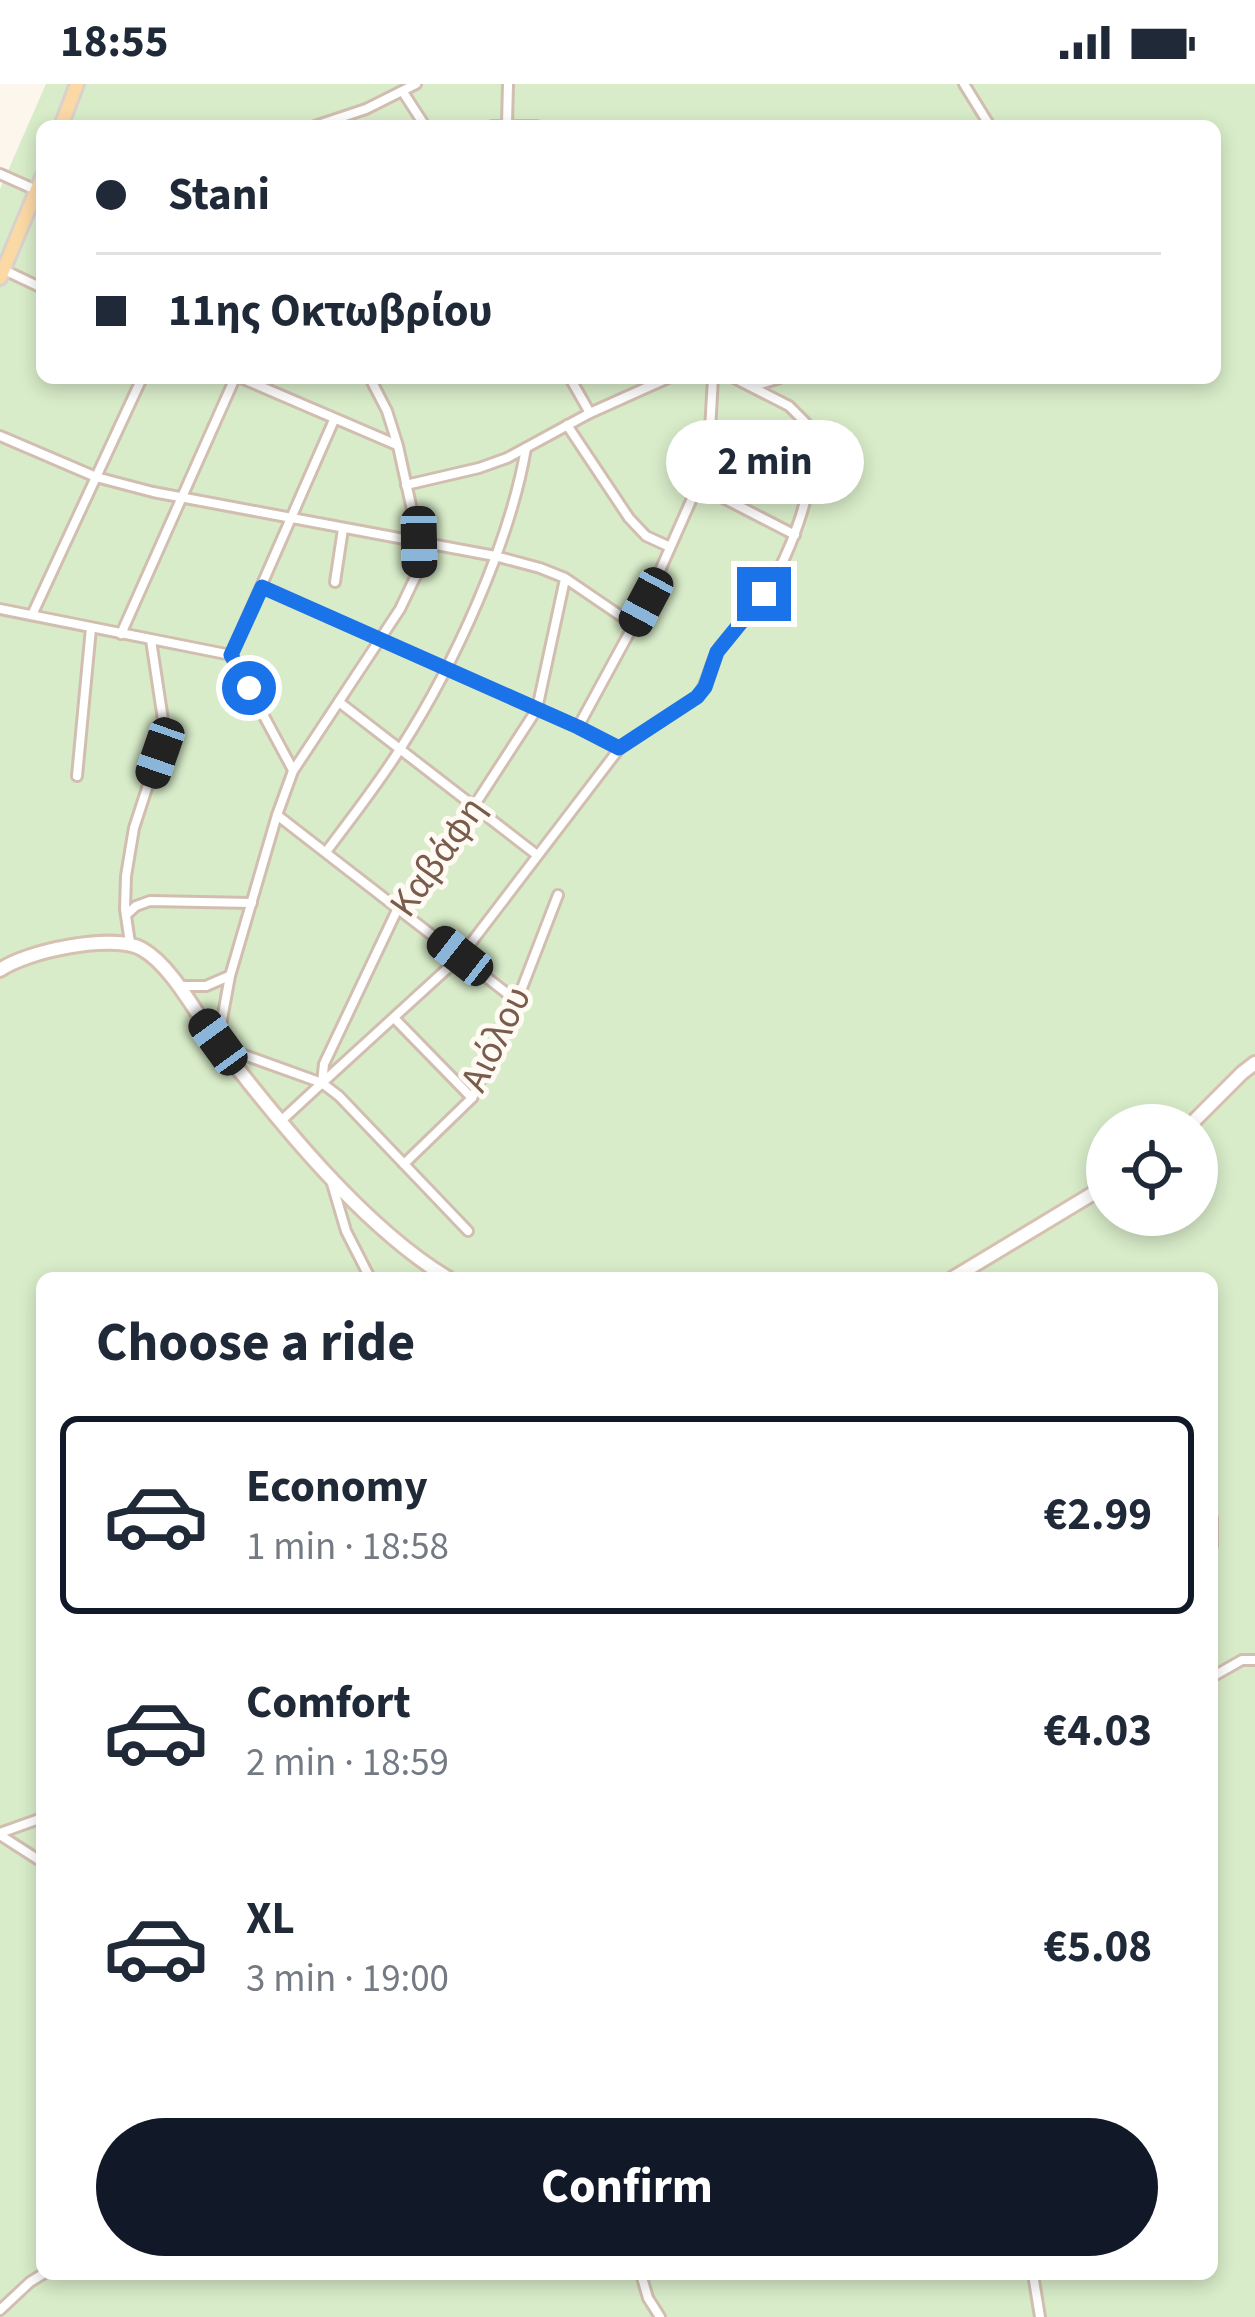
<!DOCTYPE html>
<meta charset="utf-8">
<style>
:root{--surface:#fff;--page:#f2f2f3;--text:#1f2937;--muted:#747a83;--line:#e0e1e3;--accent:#111827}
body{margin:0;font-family:"Source Sans 3",sans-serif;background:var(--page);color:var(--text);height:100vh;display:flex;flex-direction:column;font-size:45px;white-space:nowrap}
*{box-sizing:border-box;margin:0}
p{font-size:39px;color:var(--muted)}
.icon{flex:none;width:66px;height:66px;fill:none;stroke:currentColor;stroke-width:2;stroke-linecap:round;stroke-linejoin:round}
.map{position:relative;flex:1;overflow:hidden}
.drawer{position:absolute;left:36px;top:1188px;width:1182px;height:1008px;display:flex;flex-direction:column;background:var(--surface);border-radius:18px;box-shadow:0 6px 18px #0003}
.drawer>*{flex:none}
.banner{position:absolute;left:36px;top:36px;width:1185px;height:264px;border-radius:18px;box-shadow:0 6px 18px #0003;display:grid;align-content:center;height:264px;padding:0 60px;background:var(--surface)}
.fabs{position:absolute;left:1086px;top:1020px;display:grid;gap:24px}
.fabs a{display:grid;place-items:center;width:132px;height:132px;border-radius:50%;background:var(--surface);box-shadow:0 6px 18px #0003;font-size:60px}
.end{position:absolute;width:54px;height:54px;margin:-27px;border:15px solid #1a73e8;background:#fff;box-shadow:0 0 0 6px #fff}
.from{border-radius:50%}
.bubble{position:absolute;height:84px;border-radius:42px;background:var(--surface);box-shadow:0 6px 18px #0003;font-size:39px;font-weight:700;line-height:84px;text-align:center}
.car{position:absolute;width:36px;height:72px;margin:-36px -18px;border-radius:15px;box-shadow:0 0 9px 3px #0007;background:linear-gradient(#222 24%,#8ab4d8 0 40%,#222 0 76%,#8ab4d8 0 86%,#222 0)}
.banner b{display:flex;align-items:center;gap:42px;height:114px;font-size:45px}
.banner b+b{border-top:3px solid var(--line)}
.banner i{width:30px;height:30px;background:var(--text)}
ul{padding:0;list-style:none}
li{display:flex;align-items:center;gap:36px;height:198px;margin:0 24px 18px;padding:0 36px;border:6px solid transparent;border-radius:18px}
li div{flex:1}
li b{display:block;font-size:45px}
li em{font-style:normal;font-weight:700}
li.active{border-color:var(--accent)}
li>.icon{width:108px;height:108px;stroke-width:1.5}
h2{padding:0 60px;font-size:54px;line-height:144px}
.button{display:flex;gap:24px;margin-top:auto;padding:24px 60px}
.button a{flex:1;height:138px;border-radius:72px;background:var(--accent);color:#fff;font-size:48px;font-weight:700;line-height:138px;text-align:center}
.status{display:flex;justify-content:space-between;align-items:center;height:84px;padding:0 60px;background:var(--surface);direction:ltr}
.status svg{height:33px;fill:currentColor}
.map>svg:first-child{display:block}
.green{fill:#d8ecc9;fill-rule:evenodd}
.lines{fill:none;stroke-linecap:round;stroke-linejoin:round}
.street-casing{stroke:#d1beb0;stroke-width:14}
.secondary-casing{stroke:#d6c0b0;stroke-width:18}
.primary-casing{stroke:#dad1cd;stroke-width:18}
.street{stroke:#fff;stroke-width:8}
.secondary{stroke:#fff;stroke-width:12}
.primary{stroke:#fbd9a5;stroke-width:12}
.route{stroke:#1a73e8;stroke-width:15}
.labels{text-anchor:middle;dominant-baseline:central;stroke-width:10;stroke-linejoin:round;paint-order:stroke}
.street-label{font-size:39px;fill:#7a5c4d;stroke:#fffaf3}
</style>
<div class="status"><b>18:55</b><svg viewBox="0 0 49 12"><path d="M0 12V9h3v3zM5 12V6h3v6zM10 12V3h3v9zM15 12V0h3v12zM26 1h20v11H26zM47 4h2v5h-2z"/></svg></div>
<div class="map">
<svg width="1255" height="2233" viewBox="0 0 1255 2233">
<rect width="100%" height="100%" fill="#fdf6ec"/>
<path class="green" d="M46,0H1255V2233H0V105ZM42,42H1215V294H42ZM1107,1041H1197V1131H1107ZM42,1194H1212V2190H42Z"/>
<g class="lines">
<defs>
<g id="street">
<polyline points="964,0 990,42"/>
<polyline points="403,8 425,42"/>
<polyline points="507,40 508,0"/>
<polyline points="315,42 366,25 416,0"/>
<polyline points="492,42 537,42"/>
<polyline points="0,90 36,106"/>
<polyline points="4,186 42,204"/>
<polyline points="241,294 397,361"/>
<polyline points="570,294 590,329"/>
<polyline points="754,302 780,294"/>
<polyline points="567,341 629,434 646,452 670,463"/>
<polyline points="0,352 96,393 153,408 495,472 540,484 565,494 634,541"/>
<polyline points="406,401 479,384 507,374 590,329 668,294"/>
<polyline points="698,401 795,451"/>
<polyline points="335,498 343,445"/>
<polyline points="262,503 578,643 619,665"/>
<polyline points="0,525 231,571"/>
<polyline points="32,531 142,294"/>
<polyline points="121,550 235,294"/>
<polyline points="231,571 334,336"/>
<polyline points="231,571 293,686"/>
<polyline points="339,618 537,771"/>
<polyline points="578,643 646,518 698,401 709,364 713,294"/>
<polyline points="77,692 91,544"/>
<polyline points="277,731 517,917"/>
<path d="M326,768C352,733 379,699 402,662C454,581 510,459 526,364"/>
<polyline points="126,831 136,822 150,817 252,819"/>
<polyline points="130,859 125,825 126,792 134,744 165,649 151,556"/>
<polyline points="180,902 206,902 229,892"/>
<polyline points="394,934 472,1014"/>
<polyline points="218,957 230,892 277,731 293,687 400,525 420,483 419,458 398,362 387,327 370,294"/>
<polyline points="225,964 322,999 339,1012 468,1147"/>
<path d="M322,999L461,872L619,665L697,613C709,599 709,579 720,563C731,548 746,536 757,521C789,478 817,402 814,347L789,322L734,294"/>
<polyline points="282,1036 322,999 324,980 398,824 474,722 537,625 565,495"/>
<polyline points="404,1080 472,1014 517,917 558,811"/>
<polyline points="331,1096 346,1147 370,1194"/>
<polyline points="1212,1434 1212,1462"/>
<polyline points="1212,1593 1242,1576 1255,1576"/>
<polyline points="0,1749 42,1734"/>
<polyline points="0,1751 42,1778"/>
<polyline points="641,2190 648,2214 660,2233"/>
<polyline points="1033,2190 1040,2233"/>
<polyline points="0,2226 30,2198 43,2190"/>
</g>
<g id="secondary">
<path d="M0,886C26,867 113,849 142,865C172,882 196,930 217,958C278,1037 363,1143 448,1194"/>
<polyline points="1190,1041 1242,989 1255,979"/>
<polyline points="953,1194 1107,1101"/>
</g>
<g id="primary">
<polyline points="61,42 77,0"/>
<polyline points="0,194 42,93"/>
</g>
</defs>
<use href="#street" class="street-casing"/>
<use href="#secondary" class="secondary-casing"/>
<use href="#primary" class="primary-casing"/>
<use href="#street" class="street"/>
<use href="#secondary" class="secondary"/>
<use href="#primary" class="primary"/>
</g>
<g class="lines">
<polyline class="route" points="249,604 231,571 262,503 578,643 619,664 697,613 705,603 717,568 764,510"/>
</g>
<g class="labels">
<g class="street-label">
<text transform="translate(438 773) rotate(-55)">Καβάφη</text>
<text transform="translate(496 955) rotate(-64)">Αιόλου</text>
</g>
</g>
</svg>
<div class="fabs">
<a><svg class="icon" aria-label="locate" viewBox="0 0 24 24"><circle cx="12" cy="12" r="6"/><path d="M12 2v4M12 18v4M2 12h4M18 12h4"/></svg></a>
</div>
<i class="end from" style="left:249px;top:604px"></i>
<i class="end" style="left:764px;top:510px"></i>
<div class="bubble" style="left:666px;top:336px;width:198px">2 min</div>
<i class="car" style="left:419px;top:458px;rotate:179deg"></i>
<i class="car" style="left:646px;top:518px;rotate:208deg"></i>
<i class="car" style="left:160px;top:669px;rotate:199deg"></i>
<i class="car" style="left:460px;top:872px;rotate:308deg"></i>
<i class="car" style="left:218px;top:958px;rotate:324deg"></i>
<div class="banner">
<b><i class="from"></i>Stani</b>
<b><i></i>11ης Οκτωβρίου</b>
</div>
<section class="drawer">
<h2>Choose a ride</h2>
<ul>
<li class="active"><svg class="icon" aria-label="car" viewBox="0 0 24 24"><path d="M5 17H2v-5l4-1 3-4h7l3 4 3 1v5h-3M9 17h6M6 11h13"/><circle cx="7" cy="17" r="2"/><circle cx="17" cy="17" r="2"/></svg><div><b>Economy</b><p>1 min · 18:58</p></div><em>€2.99</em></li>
<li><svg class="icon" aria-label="car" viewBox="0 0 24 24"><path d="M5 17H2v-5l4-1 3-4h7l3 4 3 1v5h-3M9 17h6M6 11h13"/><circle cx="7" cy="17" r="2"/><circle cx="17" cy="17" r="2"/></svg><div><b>Comfort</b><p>2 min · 18:59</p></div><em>€4.03</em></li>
<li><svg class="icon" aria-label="car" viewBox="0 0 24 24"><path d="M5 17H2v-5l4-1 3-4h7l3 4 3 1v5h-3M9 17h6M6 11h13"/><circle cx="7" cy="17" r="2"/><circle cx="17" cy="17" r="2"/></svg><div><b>XL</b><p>3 min · 19:00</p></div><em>€5.08</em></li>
</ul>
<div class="button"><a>Confirm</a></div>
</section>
</div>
